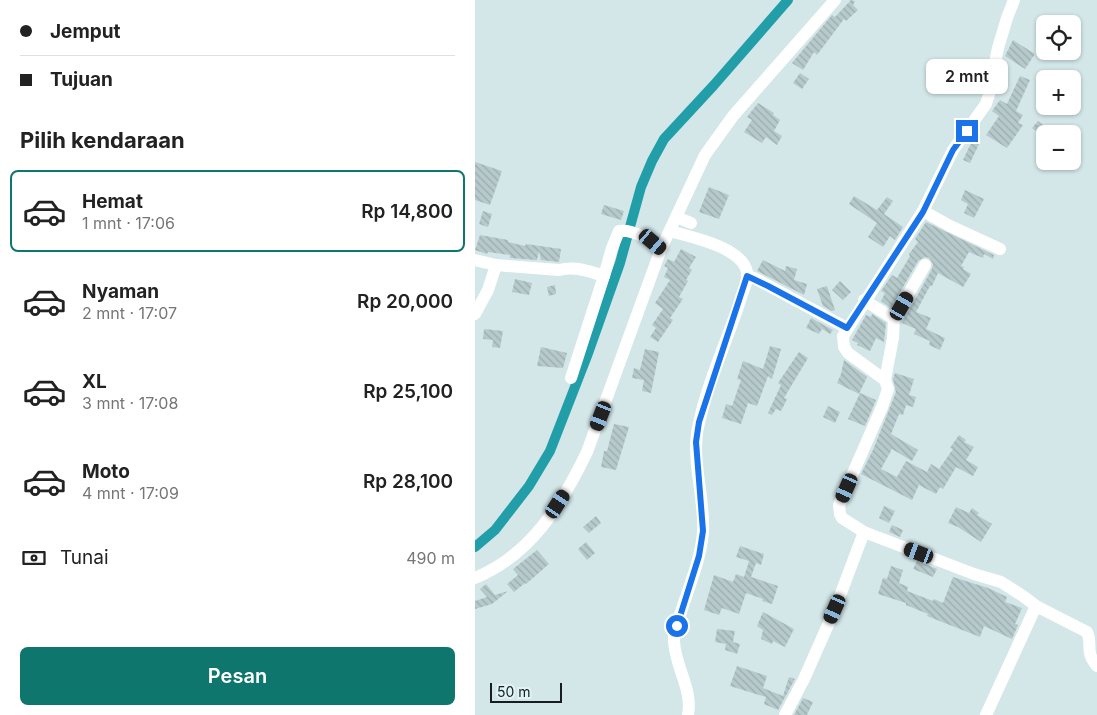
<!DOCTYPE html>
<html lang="id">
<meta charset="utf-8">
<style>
:root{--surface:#fff;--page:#f6f6f6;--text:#222;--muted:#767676;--line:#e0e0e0;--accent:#0f766e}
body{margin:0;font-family:Inter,sans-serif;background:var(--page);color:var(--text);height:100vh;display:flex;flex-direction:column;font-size:19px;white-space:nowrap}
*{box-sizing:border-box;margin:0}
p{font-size:16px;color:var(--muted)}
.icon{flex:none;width:28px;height:28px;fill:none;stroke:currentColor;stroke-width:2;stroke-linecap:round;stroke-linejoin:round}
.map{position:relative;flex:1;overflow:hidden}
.details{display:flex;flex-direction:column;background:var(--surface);width:475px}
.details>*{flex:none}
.guide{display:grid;align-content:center;height:110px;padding:0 20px;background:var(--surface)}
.controls{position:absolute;left:561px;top:15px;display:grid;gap:10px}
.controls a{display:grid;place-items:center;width:45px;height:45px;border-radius:8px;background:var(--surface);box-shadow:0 1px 4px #0004;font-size:25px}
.scale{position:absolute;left:15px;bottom:12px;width:72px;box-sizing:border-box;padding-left:5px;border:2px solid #181e1f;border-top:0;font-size:14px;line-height:18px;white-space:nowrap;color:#181e1f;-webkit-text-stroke:4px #e0f4f5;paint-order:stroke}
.end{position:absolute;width:22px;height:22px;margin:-11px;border:6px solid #1a73e8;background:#fff;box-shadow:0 0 0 2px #fff}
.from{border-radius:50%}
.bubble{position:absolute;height:35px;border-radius:8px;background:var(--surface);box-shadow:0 1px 4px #0004;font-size:16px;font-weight:600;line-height:35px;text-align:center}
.car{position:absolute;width:15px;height:30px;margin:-15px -8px;border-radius:6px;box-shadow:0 0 4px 1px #0007;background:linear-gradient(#222 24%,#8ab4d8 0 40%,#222 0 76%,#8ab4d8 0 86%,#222 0)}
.guide b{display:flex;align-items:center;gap:18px;height:48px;font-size:19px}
.guide b+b{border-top:1px solid var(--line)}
.guide i{width:12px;height:12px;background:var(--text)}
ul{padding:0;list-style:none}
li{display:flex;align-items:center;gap:15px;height:82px;margin:0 10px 8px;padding:0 10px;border:2px solid transparent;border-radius:8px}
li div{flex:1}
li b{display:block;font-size:19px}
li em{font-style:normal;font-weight:600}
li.active{border-color:var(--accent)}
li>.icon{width:45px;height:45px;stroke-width:1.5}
h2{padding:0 20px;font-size:22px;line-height:60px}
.pay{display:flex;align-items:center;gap:12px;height:55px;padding:0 20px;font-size:19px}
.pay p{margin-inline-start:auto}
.primary-button{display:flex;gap:10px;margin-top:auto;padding:10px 20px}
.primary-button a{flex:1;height:58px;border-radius:8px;background:var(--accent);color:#fff;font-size:20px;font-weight:600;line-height:58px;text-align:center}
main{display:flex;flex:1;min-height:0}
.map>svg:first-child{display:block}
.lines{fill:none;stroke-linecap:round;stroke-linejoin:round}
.canal{stroke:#229ea8;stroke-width:10}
.building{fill:url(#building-back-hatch)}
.minor{stroke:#fff;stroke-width:12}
.route{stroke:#1a73e8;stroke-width:6}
</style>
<main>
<section class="details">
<div class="guide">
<b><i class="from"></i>Jemput</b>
<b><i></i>Tujuan</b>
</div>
<h2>Pilih kendaraan</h2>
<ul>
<li class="active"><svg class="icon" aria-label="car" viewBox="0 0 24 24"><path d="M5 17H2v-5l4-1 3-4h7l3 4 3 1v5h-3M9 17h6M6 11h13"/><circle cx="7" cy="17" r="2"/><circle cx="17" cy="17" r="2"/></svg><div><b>Hemat</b><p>1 mnt · 17:06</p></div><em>Rp 14,800</em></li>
<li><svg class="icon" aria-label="car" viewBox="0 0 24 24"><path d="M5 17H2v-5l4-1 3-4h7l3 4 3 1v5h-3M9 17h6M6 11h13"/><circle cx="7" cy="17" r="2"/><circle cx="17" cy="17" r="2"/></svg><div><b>Nyaman</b><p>2 mnt · 17:07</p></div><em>Rp 20,000</em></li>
<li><svg class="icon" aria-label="car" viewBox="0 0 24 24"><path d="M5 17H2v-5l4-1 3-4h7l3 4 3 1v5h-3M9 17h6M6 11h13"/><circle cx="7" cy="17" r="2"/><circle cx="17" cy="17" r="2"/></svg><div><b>XL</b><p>3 mnt · 17:08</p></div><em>Rp 25,100</em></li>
<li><svg class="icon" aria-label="car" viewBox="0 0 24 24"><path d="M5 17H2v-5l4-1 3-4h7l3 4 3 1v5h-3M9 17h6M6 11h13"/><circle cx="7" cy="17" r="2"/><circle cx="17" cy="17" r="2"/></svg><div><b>Moto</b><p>4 mnt · 17:09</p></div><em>Rp 28,100</em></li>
</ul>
<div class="pay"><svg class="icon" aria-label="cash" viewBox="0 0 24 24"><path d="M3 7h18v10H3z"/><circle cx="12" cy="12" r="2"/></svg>Tunai<p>490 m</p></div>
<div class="primary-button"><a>Pesan</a></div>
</section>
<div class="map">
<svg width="622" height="715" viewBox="0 0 622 715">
<defs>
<pattern id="building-back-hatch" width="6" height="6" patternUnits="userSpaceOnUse" patternTransform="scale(1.25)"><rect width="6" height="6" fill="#b6c9cb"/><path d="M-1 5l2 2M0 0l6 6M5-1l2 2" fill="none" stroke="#9cacae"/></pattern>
</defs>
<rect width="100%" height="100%" fill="#d3e6e8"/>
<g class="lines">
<polyline class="canal" points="0,547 20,530 54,486 75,451 112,356 145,263 166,187 177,161 189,139 239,85 313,0"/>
</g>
<g class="building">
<polygon points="376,0 380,1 378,5 383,10 371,21 369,19 342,55 339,52 328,70 317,63 357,15 360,17"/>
<polygon points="538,40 560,54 550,69 530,56"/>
<polygon points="325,73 334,79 327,89 318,83"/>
<polygon points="545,76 555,80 541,111 548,115 543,123 548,125 532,148 511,135 524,116 517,111 525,100 532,104"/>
<polygon points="283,103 299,113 298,115 305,120 299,131 307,136 302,145 291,137 287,143 269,132 277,120 272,117"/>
<polygon points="563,121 572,128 566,135 557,128"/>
<polygon points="498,139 505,142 495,163 488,160"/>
<polygon points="0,162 27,171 15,205 0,200"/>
<polygon points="234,187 254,195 244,219 224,212"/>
<polygon points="490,190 509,199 499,218 489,213 493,204 486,200"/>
<polygon points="379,196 402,210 412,197 418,201 409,214 428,227 420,240 415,236 408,247 393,237 402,223 374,204"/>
<polygon points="129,205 149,211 146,220 126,214"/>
<polygon points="8,211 17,214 13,227 4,224"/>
<polygon points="451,222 519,255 518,259 509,254 508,258 494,252 486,266 489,267 488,269 496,274 488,287 463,273 457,286 455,286 441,312 456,318 451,329 470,338 465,350 454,345 455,341 439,334 441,329 427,323 457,269 458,264 454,258 450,257 443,261 416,308 406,301 410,293 406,291 417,275 422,278 435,256 434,254 443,242 440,239"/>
<polygon points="5,235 33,240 33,242 50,246 51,244 86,249 84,262 66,260 64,251 62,260 35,258 35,255 13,252 12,254 0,250"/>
<polygon points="206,249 221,257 214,268 217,270 211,280 213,281 204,297 208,299 195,318 198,320 183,342 175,337 181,328 177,325 188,309 180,303 195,280 189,277 193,268 189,266 193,259 199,262"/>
<polygon points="288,260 310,271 311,266 322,269 319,280 332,284 329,295 282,271"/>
<polygon points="40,279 57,283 54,295 37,292"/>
<polygon points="365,281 376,292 368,300 357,290"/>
<polygon points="80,285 81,294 74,296 72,287"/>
<polygon points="352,286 360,310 357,311 348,306 342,289"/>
<polygon points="397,314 411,323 409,342 401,338 395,351 382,345 383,343 377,340 391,315 396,317"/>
<polygon points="336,318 358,330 355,334 347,329 344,334 331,328"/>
<polygon points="9,329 28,331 25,348 17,347 18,340 8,339"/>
<polygon points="295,346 306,349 297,379 293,376 282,406 273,403 266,424 247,418 251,404 257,406 266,380 262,379 268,361 288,369"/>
<polygon points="66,347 92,353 88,368 62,366"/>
<polygon points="170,349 184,352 176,393 167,391 169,380 157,378 159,368 165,370"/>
<polygon points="324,352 333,358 309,398 312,399 306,411 301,409 297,415 293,413 306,385 303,383"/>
<polygon points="369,360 392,377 384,394 362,383 366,374"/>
<polygon points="420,373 439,379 434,395 441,397 438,407 431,405 428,415 424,414 416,434 443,450 437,461 417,449 406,469 422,477 431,461 452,472 456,464 464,469 478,449 475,448 484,435 491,440 489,442 499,447 491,460 503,467 498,476 481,467 468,489 465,487 461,494 444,485 437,500 386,474 398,450 421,392 418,379"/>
<polygon points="385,393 401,400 390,426 373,419"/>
<polygon points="353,406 365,412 360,423 348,417"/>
<polygon points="139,424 154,427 141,470 126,467 129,451 132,451"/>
<polygon points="409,506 420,511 414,523 404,518"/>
<polygon points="481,507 494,513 497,508 504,513 502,515 517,524 506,542 483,527 473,523"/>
<polygon points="121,516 126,523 114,533 108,527"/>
<polygon points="417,525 428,530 425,537 414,532"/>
<polygon points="111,542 120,553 112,560 103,549"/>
<polygon points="265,546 289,554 286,565 281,563 276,577 303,586 297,604 287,601 288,599 271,593 264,614 247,608 244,615 229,610 239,575 258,582 261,574 269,577 274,561 261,557"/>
<polygon points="62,550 74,564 51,584 50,583 39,592 32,584 43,575 38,569"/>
<polygon points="442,561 462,569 458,577 438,569"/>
<polygon points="416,566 428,570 424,583 433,587 432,591 458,601 459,599 468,603 478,577 513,588 532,597 530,602 547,608 540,624 543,625 537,639 509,626 505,637 452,616 453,614 431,605 431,603 403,594 408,578 412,579"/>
<polygon points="11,584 20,595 33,591 17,604 0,609 0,601 12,597 5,589"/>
<polygon points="288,612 319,629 310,647 298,641 297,644 286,639 288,630 282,626"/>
<polygon points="242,629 260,631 258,642 265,644 262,654 250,650 251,644 240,642"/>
<polygon points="262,666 292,676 288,688 308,696 314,677 320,679 303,710 289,704 291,697 255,686"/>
<polygon points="328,698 338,702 332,715 319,715"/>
</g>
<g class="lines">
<g class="minor">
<path d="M539,0L532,18L523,48L519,67L517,85L511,104L478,150L448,211L368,336L369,347L373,353L410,380L413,389L407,407L364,505L365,514L367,518L389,532L499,574L526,582L548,596L561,606L612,632C618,644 609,651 622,666"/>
<polyline points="448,211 475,226 525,249"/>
<polyline points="201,217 216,223"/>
<path d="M195,231C216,237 267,247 272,272C274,280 267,292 265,301C252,341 233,381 224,423C215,458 230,496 228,532C226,559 214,586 206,612C203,621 198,632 199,641C200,667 218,689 213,715"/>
<path d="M0,260L21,265L84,270C100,266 114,271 129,276L137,248L144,231C158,229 176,240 186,249"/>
<polyline points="272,276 279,278 372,328"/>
<polyline points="389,300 419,319 418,338 410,380"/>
<polyline points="0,314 13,290 21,265"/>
<polyline points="419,319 450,265"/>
<polyline points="96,378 129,276"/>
<path d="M0,578C56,555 87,504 112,452L186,249L230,155L258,116L360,0"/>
<polyline points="310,715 329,679 360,609 389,532"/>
<polyline points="511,715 561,606"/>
</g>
</g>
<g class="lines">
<polyline class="route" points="202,626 224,556 228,531 221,442 224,422 272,276 293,286 372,328 448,212 478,150 492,131"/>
</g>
</svg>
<div class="controls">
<a><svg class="icon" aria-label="locate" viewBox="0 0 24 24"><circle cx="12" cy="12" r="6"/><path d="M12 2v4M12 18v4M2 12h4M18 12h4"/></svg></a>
<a>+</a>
<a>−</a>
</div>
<div class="scale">50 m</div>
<i class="end from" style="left:202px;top:626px"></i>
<i class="end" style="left:492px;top:131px"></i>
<div class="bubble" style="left:451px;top:59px;width:82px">2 mnt</div>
<i class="car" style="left:178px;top:242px;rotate:130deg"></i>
<i class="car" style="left:427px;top:306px;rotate:30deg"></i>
<i class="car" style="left:126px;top:416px;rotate:201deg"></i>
<i class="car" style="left:372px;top:488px;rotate:204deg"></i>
<i class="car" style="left:83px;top:504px;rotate:33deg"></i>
<i class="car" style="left:444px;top:553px;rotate:291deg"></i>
<i class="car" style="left:360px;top:609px;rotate:204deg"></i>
</div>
</main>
